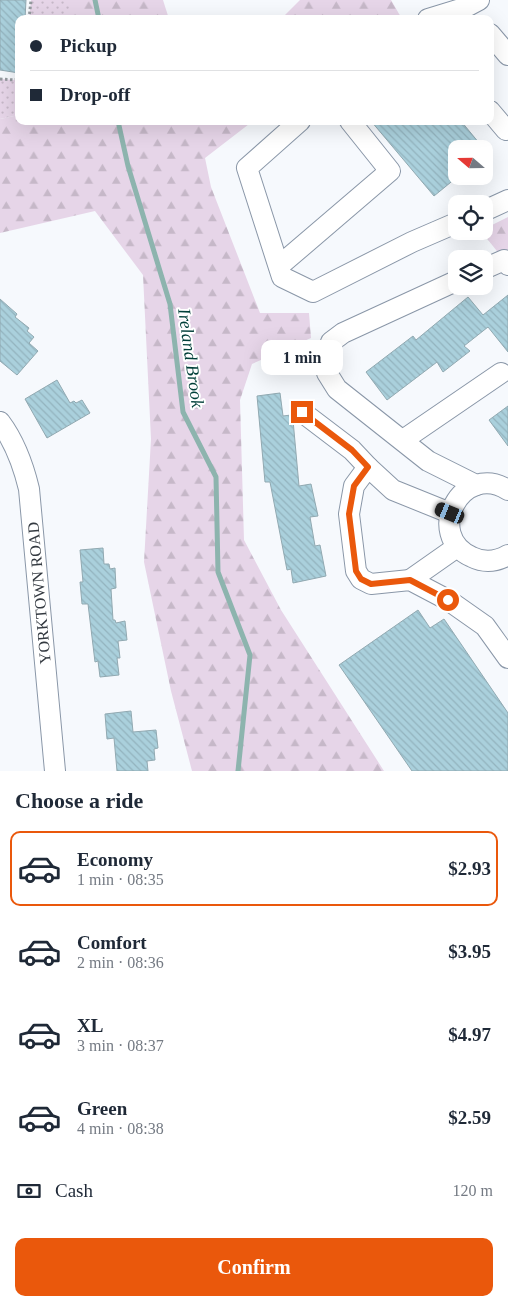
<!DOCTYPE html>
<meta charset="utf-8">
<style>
:root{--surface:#fff;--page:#f2f2f3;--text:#1f2937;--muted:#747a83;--line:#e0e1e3;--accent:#ea580c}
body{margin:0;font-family:Georgia,serif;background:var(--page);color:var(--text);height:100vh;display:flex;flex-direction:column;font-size:19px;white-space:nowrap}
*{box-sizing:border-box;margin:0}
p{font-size:16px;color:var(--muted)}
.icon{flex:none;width:28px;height:28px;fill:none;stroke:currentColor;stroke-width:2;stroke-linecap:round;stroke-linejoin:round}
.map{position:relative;height:771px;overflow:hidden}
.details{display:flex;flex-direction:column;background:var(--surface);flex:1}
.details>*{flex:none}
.banner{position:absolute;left:15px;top:15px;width:479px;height:110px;border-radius:10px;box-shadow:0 5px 20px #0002;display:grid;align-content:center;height:110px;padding:0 15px;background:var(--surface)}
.needle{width:32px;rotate:290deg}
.controls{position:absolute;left:448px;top:140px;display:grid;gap:10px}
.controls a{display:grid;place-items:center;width:45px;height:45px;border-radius:10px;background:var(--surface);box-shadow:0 5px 20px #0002;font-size:25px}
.end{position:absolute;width:22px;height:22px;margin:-11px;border:6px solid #ea580c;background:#fff;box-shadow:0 0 0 2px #fff}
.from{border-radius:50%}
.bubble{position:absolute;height:35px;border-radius:10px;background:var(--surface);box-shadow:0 5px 20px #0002;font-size:16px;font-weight:800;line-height:35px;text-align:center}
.car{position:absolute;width:15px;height:30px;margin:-15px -8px;border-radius:6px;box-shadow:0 0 4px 1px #0007;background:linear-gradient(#222 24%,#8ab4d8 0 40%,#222 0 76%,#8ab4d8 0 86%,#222 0)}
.banner b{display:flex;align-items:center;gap:18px;height:48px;font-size:19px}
.banner b+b{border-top:1px solid var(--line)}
.banner i{width:12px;height:12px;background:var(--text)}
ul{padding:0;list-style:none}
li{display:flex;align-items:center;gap:15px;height:75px;margin:0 10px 8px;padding:0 5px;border:2px solid transparent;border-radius:10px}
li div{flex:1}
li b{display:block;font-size:19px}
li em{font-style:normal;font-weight:800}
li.selected{border-color:var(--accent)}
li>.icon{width:45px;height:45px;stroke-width:1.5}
h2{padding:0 15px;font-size:22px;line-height:60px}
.pay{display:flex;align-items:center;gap:12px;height:55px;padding:0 15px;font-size:19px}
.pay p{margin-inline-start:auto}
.primary-button{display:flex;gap:10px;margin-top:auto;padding:10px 15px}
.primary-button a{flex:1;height:58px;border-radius:10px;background:var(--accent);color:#fff;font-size:20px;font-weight:800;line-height:58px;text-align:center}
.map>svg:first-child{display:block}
.green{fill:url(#green-dots)}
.forest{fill:url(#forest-firs)}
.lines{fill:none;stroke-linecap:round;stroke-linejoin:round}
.stream{stroke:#8db4ae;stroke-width:5}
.building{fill:url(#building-back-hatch);stroke:#91a9b1}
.minor-casing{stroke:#8a97a8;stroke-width:22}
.path{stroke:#94999e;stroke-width:3;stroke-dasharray:2.5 2.5;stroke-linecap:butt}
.minor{stroke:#fff;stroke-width:20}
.route{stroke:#ea580c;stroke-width:6}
.labels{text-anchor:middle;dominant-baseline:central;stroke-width:4;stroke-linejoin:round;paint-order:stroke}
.street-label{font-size:16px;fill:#343a41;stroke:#fff}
.water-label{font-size:18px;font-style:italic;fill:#003f39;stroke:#fff}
</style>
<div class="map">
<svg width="508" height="771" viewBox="0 0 508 771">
<defs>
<pattern id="green-dots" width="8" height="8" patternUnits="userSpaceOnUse" patternTransform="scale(1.25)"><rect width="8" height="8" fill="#e6d5e8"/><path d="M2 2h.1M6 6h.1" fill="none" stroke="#c6b8c8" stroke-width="1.8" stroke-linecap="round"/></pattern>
<pattern id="forest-firs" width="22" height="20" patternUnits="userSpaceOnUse" patternTransform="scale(1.25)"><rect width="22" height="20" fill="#e6d5e8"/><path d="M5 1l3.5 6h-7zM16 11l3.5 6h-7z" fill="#c6b8c8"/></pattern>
<pattern id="building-back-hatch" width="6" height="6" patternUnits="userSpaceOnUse" patternTransform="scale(1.25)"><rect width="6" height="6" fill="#aad0dc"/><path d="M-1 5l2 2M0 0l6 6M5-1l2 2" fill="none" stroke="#93b3be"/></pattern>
</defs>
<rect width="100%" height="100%" fill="#f6f9fd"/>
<g class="green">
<polygon points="31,0 69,0 69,19 29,19"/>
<polygon points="19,78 19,115 0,119 0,79 15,80"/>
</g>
<g class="forest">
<polygon points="69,0 163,0 169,19 69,19"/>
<polygon points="300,0 391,0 402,19 281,19"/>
<polygon points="19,115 19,121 253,121 205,158 211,187 260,313 309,313 311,338 252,364 240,400 244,540 281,610 384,771 192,771 171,691 144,562 151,439 143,275 95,211 0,233 0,119"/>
<polygon points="508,217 508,265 481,231 484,231 484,229"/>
</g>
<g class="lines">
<g class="stream">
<polyline points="95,0 99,19"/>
<polyline points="118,121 128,166 170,304 183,412 216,477 218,572 250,655 238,771"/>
</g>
</g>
<g class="building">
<polygon points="0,0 26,0 25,19 19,19 19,73 0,70"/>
<polygon points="371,121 461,121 484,149 456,149 456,178 434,196"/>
<polygon points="508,295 508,352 488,327 464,346 470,351 443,372 437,362 387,400 366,372 413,336 416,340 468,297 483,315"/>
<polygon points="0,299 17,314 15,317 29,328 27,331 34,337 29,343 38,351 17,375 0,361"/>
<polygon points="57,380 70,403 74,401 76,403 82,400 90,413 47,438 25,399"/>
<polygon points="280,393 283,416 291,415 293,420 299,486 311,484 318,516 310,517 315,546 320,545 326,576 293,583 291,569 287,570 270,482 265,482 257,396"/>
<polygon points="508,406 508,446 489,420"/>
<polygon points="103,548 104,564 109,564 110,569 115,568 116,588 111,589 113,620 115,620 116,623 125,621 127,640 118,641 120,658 117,658 119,675 100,677 98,661 95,662 88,604 82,604 80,582 83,582 80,550"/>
<polygon points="418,610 430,628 444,619 508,713 508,771 412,771 339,665"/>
<polygon points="131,711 133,732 156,730 158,748 154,749 155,760 147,761 148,771 117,771 114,738 107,739 105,714"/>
</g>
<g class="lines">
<defs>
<g id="minor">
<polyline points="428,19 464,8 479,0"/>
<polyline points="490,34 508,55"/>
<polyline points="490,111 506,130 508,129"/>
<polyline points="300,121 247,168 282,277 313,292 412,242 456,223"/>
<polyline points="484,211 508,200"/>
<polyline points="279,266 390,171 350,121"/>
<polyline points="484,269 504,260 508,265"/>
<polyline points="456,281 343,333 331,342 326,359 327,373 337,389 428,461 476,485"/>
<polyline points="302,412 352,450 368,467"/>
<path d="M0,422C15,442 23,464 29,489L55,771"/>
<polyline points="403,440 501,373"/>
<path d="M508,490C462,461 423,535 472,557C484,563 496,562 508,555"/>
<polyline points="450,513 393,490 368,467 354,486 349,514 356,571 361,579 371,584 410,580 448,600 485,626 508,658"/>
<polyline points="410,580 457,547"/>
</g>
</defs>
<use href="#minor" class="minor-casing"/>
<g class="path">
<polyline points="29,19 31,0"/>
<polyline points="0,79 15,80 19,78"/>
</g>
<use href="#minor" class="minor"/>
</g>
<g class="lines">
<polyline class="route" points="302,412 352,450 368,467 354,486 349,514 356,571 361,579 371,584 410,580 448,600"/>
</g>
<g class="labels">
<g class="street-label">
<text transform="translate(39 593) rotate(-95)">YORKTOWN ROAD</text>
</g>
<g class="water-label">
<text transform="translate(191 358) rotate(82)">Ireland Brook</text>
</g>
</g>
</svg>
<div class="controls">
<a><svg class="needle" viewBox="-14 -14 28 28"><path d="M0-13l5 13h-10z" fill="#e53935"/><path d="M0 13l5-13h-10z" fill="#747a83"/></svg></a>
<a><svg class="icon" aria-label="locate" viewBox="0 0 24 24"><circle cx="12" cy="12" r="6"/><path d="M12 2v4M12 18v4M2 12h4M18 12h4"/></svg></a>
<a><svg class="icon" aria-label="layers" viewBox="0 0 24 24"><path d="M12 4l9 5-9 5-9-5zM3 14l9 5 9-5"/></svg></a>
</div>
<i class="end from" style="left:448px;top:600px"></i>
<i class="end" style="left:302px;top:412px"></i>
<div class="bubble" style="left:261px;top:340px;width:82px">1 min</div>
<i class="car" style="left:450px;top:513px;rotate:292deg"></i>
<div class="banner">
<b><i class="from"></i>Pickup</b>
<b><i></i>Drop-off</b>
</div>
</div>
<section class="details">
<h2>Choose a ride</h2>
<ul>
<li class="selected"><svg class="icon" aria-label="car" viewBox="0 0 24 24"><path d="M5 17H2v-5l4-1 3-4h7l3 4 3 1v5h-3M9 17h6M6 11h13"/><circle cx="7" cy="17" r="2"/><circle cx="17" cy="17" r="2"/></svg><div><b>Economy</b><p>1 min · 08:35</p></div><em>$2.93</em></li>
<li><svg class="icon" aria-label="car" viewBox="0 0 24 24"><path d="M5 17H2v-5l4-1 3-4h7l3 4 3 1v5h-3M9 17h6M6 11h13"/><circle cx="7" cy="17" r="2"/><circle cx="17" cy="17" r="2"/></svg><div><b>Comfort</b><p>2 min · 08:36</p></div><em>$3.95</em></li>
<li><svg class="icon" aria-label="car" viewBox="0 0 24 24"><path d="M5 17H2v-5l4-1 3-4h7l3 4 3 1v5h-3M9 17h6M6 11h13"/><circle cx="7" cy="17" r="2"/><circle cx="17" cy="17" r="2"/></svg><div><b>XL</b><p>3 min · 08:37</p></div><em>$4.97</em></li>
<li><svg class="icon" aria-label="car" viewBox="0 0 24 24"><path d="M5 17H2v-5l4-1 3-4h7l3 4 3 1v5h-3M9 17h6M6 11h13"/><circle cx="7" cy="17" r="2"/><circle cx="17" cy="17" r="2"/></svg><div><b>Green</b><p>4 min · 08:38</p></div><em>$2.59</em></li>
</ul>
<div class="pay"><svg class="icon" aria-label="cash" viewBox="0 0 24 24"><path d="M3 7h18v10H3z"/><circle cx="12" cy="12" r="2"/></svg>Cash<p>120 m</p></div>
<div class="primary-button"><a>Confirm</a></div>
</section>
